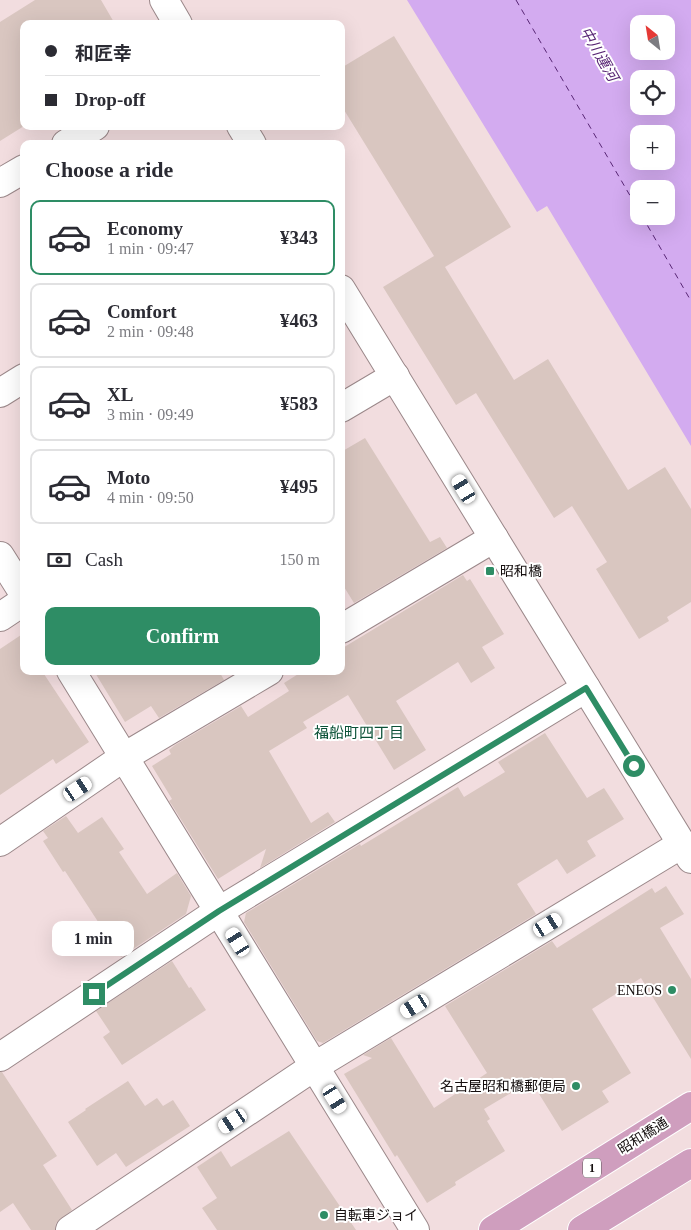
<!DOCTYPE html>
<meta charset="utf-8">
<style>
:root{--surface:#fff;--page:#f2f2f3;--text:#2b2b33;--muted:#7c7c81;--line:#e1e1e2;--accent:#2e8d65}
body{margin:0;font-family:"Times New Roman","Noto Sans JP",serif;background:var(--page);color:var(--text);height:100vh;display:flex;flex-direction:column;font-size:19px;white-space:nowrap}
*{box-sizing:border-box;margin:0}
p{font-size:16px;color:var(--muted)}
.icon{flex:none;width:28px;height:28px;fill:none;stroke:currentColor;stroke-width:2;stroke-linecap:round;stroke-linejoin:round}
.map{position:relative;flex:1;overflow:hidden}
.drawer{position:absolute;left:20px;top:140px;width:325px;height:535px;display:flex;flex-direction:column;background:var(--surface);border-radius:10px;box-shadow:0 5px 20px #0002}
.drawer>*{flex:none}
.top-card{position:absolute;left:20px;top:20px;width:325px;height:110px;border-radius:10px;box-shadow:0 5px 20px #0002;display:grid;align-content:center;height:110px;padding:0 25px;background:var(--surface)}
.needle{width:32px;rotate:330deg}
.buttons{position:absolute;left:630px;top:15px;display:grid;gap:10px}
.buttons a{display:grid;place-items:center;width:45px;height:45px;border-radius:10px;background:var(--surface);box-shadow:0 5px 20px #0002;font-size:25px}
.end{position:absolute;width:22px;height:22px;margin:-11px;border:6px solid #2e8d65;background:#fff;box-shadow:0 0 0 2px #fff}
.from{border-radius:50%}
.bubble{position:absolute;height:35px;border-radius:10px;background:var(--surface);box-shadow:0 5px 20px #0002;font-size:16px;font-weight:800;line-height:35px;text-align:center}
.car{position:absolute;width:15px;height:30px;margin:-15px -8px;border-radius:6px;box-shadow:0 0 4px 1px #0007;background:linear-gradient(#fff 24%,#345 0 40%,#fff 0 76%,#345 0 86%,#fff 0)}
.top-card b{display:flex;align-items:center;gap:18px;height:48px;font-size:19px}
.top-card b+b{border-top:1px solid var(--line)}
.top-card i{width:12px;height:12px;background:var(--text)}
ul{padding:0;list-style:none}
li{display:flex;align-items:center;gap:15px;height:75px;margin:0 10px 8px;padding:0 15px;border:2px solid var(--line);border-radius:10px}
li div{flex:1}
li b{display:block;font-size:19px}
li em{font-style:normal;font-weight:800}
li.current{border-color:var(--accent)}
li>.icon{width:45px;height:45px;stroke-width:1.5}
h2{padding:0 25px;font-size:22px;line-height:60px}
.pay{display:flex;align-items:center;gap:12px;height:55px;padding:0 25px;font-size:19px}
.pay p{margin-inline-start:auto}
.button{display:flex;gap:10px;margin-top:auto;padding:10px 25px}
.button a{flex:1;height:58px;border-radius:10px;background:var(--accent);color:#fff;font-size:20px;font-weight:800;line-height:58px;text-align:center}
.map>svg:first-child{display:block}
.water{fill:#d3abf0;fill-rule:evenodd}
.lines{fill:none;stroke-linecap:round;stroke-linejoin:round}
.ferry{stroke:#582675;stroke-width:1;stroke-dasharray:6 5;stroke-linecap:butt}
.building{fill:#d9c6c0}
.minor-casing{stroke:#9b888a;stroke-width:30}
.tertiary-casing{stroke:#9b888a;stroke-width:30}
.trunk-casing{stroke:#fff;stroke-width:30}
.minor{stroke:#fff;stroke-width:28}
.tertiary{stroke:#fff;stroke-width:28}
.trunk{stroke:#cf9ebe;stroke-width:28}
.route{stroke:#2e8d65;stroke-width:6}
.poi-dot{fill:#2e8d65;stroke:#fff;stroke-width:2}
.labels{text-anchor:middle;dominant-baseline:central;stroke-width:4;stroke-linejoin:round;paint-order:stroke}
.shield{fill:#fff;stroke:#5b5757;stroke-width:1}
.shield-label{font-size:12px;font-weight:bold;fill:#150f0f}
.poi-label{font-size:14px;fill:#150f0f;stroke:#fff;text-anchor:start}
.street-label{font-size:14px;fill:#150f0f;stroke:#fff}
.water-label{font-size:15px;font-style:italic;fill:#582675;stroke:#fff}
.neighbourhood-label{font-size:15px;fill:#0b5137;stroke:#fff}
</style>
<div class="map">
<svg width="691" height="1230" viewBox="0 0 691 1230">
<rect width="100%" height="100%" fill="#f2dddf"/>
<path class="water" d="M407,0H691V446L547,206L537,212ZM639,24H666V51H639ZM639,79H666V106H639ZM639,134H666V161H639ZM639,189H666V216H639Z"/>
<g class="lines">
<g class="ferry">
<polyline points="516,0 639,211"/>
<polyline points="642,216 691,301"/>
</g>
</g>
<g class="building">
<polygon points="35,0 101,0 115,24 24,24 24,126 0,141 0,22"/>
<polygon points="394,36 511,227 445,267 514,380 548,359 628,490 665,467 691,509 691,602 667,617 669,621 639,639 596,569 607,562 572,506 554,518 476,393 456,405 383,287 434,256 341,105 341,68"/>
<polygon points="365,438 430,542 440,537 447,548 354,603 341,582 341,452"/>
<polygon points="463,575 467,581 470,579 504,634 482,647 495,668 471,683 458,662 396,701 426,750 394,770 348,695 303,722 307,728 269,751 311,823 328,812 335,822 260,868 266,849 218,879 172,805 169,801 172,799 152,766 171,754 169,750 175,745 241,706 248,717 289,691 284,683 303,671 341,671 341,649"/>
<polygon points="24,633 24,671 42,671 89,742 56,764 53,759 0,795 0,649"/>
<polygon points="94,671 219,671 224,680 159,718 151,706 125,722"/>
<polygon points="545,733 587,798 604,788 624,819 587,841 596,856 567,874 557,859 517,884 536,914 323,1043 317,1041 244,922 246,913 360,844 361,846 458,787 464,797 505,772 498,762"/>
<polygon points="66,816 78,833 102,817 124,849 119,852 147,894 177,873 191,896 186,914 121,957 65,871 63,872 43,841 48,838 43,831"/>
<polygon points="666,886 684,914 660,928 691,979 691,1059 641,978 592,1009 631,1073 602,1091 609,1102 562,1131 531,1081 484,1109 490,1119 487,1121 505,1151 455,1182 456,1185 427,1203 397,1155 395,1157 344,1074 372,1058 363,1055 391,1038 434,1108 487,1073 445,1006 552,941 557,948 652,888 655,893"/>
<polygon points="172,961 189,988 191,987 206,1010 122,1065 103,1037 110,1032 96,1011"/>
<polygon points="0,1072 2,1072 57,1156 43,1165 72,1210 56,1223 55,1230 31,1230 13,1203 0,1212"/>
<polygon points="128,1081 145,1106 157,1098 163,1106 173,1100 190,1126 126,1167 116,1153 97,1166 68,1122 86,1110 85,1109"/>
<polygon points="289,1131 356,1230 217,1230 202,1208 217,1198 197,1167 221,1151 231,1167"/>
</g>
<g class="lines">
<defs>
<g id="minor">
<polyline points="66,144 95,126"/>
<polyline points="0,183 24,169"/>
<polyline points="0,393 24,378"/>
<polyline points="341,408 395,376"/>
<polyline points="0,556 24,594"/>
<polyline points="0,617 24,601"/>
<polyline points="341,629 494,538"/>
<polyline points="71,671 415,1230"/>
<polyline points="0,842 124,757 269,671"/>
<polyline points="0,1057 219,911 586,688"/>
<polyline points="70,1230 315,1066 682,844"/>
</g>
<g id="tertiary">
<polyline points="164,0 178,24"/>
<polyline points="241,126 252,144"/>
<polyline points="341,289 691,859"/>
</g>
<g id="trunk">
<polyline points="493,1230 691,1106"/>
<polyline points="582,1230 691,1163"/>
</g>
</defs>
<use href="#minor" class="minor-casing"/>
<use href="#tertiary" class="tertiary-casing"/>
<use href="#trunk" class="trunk-casing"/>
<use href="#minor" class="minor"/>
<use href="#tertiary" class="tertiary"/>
<use href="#trunk" class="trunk"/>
</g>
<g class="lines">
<polyline class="route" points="94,994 219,911 586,688 634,766"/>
</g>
<g class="poi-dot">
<rect x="485" y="566" width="10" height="10" rx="2.5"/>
<circle cx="672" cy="990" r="5"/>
<circle cx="576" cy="1086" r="5"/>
<circle cx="324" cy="1215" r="5"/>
</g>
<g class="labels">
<rect class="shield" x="583" y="1158.5" width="18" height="19" rx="4"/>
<g class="shield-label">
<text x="592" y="1168">1</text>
</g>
<g class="poi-label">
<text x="500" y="571">昭和橋</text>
<text x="662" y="990" text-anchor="end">ENEOS</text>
<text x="566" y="1086" text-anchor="end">名古屋昭和橋郵便局</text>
<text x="334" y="1215">自転車ジョイ</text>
</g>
<g class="street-label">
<text transform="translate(643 1136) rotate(-32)">昭和橋通</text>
</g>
<g class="water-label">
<text transform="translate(599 54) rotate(60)">中川運河</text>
</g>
<g class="neighbourhood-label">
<text x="359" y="733">福船町四丁目</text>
</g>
</g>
</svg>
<div class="buttons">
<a><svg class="needle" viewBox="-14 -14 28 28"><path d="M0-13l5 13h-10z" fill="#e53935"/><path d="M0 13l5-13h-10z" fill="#7c7c81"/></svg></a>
<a><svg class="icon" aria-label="locate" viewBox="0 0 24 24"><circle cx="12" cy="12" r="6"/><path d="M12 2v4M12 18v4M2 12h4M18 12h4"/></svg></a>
<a>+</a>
<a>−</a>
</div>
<i class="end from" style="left:634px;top:766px"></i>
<i class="end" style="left:94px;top:994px"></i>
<div class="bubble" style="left:52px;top:921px;width:82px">1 min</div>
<i class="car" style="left:464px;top:489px;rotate:329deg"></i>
<i class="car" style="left:78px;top:789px;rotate:56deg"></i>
<i class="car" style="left:548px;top:925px;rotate:59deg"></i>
<i class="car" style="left:238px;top:942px;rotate:328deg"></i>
<i class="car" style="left:415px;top:1006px;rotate:239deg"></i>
<i class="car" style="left:335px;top:1099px;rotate:148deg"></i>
<i class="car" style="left:233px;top:1121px;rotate:236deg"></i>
<div class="top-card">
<b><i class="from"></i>和匠幸</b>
<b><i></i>Drop-off</b>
</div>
<section class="drawer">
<h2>Choose a ride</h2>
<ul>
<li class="current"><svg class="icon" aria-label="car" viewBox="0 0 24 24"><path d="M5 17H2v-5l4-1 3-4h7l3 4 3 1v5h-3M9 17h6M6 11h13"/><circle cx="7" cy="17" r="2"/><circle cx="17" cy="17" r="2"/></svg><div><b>Economy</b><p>1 min · 09:47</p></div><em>¥343</em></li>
<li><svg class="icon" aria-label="car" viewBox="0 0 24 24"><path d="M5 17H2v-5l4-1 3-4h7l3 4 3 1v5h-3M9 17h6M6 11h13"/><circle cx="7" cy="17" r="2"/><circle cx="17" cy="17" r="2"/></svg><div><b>Comfort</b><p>2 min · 09:48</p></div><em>¥463</em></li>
<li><svg class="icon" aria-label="car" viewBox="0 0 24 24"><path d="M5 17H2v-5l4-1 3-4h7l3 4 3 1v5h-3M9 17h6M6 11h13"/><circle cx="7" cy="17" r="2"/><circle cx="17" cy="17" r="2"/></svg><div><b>XL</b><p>3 min · 09:49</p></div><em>¥583</em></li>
<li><svg class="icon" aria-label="car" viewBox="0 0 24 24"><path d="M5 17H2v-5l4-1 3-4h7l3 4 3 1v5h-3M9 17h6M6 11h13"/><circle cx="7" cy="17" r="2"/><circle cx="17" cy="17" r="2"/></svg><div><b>Moto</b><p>4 min · 09:50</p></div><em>¥495</em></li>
</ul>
<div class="pay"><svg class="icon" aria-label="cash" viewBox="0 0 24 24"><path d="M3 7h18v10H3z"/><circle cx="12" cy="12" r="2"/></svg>Cash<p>150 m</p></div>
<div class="button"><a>Confirm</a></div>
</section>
</div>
